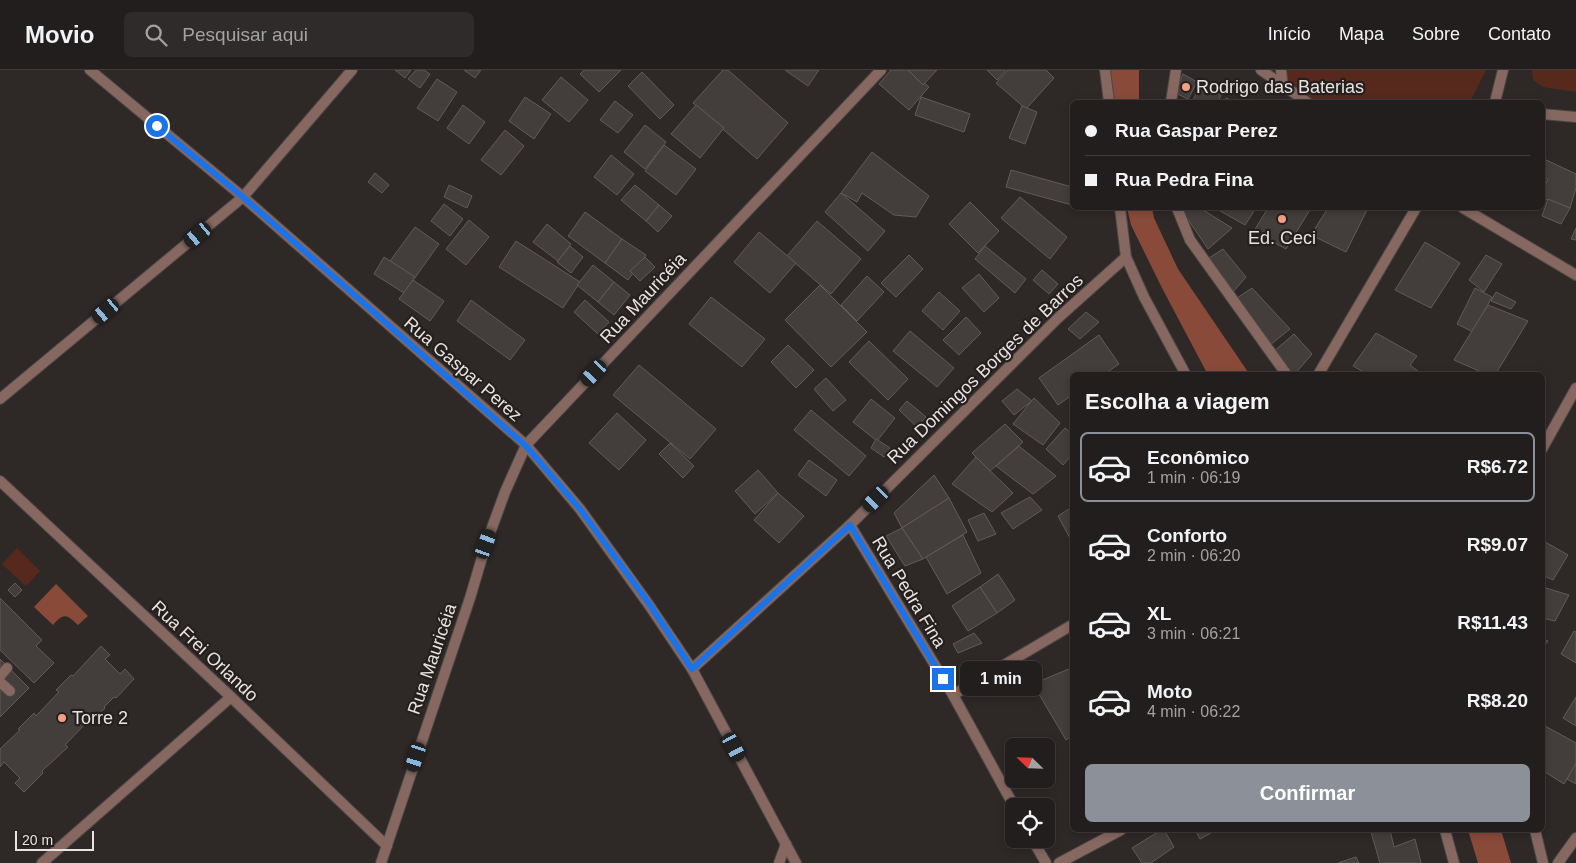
<!DOCTYPE html>
<html lang="pt">
<meta charset="utf-8">
<style>
:root{--surface:#221e1d;--page:#2e2b2a;--text:#f1f3f6;--muted:#a2a2a4;--line:#3f3c3b;--accent:#8c9099}
body{margin:0;font-family:Arial,sans-serif;background:var(--page);color:var(--text);height:100vh;display:flex;flex-direction:column;font-size:19px;white-space:nowrap}
*{box-sizing:border-box;margin:0}
p{font-size:16px;color:var(--muted)}
.icon{flex:none;width:28px;height:28px;fill:none;stroke:currentColor;stroke-width:2;stroke-linecap:round;stroke-linejoin:round}
.map{position:relative;flex:1;overflow:hidden}
.drawer{position:absolute;left:1070px;top:302px;width:475px;height:460px;display:flex;flex-direction:column;background:var(--surface);border-radius:8px;box-shadow:0 2px 8px #0003,0 0 0 1px var(--line)}
.drawer>*{flex:none}
.guide{position:absolute;left:1070px;top:30px;width:475px;height:110px;border-radius:8px;box-shadow:0 2px 8px #0003,0 0 0 1px var(--line);display:grid;align-content:center;height:110px;padding:0 15px;background:var(--surface)}
.needle{width:32px;rotate:293deg}
.fabs{position:absolute;left:1005px;top:668px;display:grid;gap:10px}
.fabs a{display:grid;place-items:center;width:50px;height:50px;border-radius:8px;background:var(--surface);box-shadow:0 2px 8px #0003,0 0 0 1px var(--line);font-size:25px}
.scale{position:absolute;left:15px;bottom:12px;width:79px;box-sizing:border-box;padding-left:5px;border:2px solid #e7e3e2;border-top:0;font-size:14px;line-height:18px;white-space:nowrap;color:#e7e3e2;-webkit-text-stroke:4px #251f1d;paint-order:stroke}
.end{position:absolute;width:22px;height:22px;margin:-11px;border:6px solid #1a73e8;background:#fff;box-shadow:0 0 0 2px #fff}
.from{border-radius:50%}
.bubble{position:absolute;height:35px;border-radius:8px;background:var(--surface);box-shadow:0 2px 8px #0003,0 0 0 1px var(--line);font-size:16px;font-weight:700;line-height:35px;text-align:center}
.car{position:absolute;width:15px;height:30px;margin:-15px -8px;border-radius:6px;box-shadow:0 0 4px 1px #0007;background:linear-gradient(#222 24%,#8ab4d8 0 40%,#222 0 76%,#8ab4d8 0 86%,#222 0)}
.guide b{display:flex;align-items:center;gap:18px;height:48px;font-size:19px}
.guide b+b{border-top:1px solid var(--line)}
.guide i{width:12px;height:12px;background:var(--text)}
ul{padding:0;list-style:none}
li{display:flex;align-items:center;gap:15px;height:70px;margin:0 10px 8px;padding:0 5px;border:2px solid transparent;border-radius:8px}
li div{flex:1}
li b{display:block;font-size:19px}
li em{font-style:normal;font-weight:700}
li.on{border-color:var(--accent)}
li>.icon{width:45px;height:45px;stroke-width:1.5}
h2{padding:0 15px;font-size:22px;line-height:60px}
.cta{display:flex;gap:10px;margin-top:auto;padding:10px 15px}
.cta a{flex:1;height:58px;border-radius:8px;background:var(--accent);color:#fff;font-size:20px;font-weight:700;line-height:58px;text-align:center}
header{display:flex;align-items:center;gap:30px;box-sizing:border-box;height:70px;padding:0 25px;background:var(--surface);border-bottom:1px solid var(--line)}
header strong{font-size:24px}
nav{display:flex;gap:28px;margin-inline-start:auto;font-size:18px}
.search{width:350px;height:45px;background:var(--page);display:flex;align-items:center;gap:12px;box-sizing:border-box;padding:0 18px;border-radius:8px;color:var(--muted);font-size:19px}
.map>svg:first-child{display:block}
.green{fill:#57291d}
.water{fill:#894a3a}
.building{fill:#433d3b;stroke:#615b59}
.lines{fill:none;stroke-linecap:round;stroke-linejoin:round}
.service-casing{stroke:#4c4645;stroke-width:12}
.minor-casing{stroke:#4c4645;stroke-width:12}
.tertiary-casing{stroke:#4c4645;stroke-width:12}
.service{stroke:#866860;stroke-width:10}
.minor{stroke:#866860;stroke-width:10}
.tertiary{stroke:#866860;stroke-width:10}
.route{stroke:#1a73e8;stroke-width:6}
.poi-dot{fill:#f49e88;stroke:#251f1d;stroke-width:2}
.labels{text-anchor:middle;dominant-baseline:central;stroke-width:4.5;stroke-linejoin:round;paint-order:stroke}
.poi-label{font-size:18px;fill:#e7e3e2;stroke:#251f1d;text-anchor:start}
.street-label{font-size:18px;fill:#e7e3e2;stroke:#251f1d}
</style>
<header>
<strong>Movio</strong>
<div class="search"><svg class="icon" aria-label="search" viewBox="0 0 24 24"><circle cx="10" cy="10" r="6"/><path d="M15 15l6 6"/></svg>Pesquisar aqui</div>
<nav><a>Início</a><a>Mapa</a><a>Sobre</a><a>Contato</a></nav>
</header>
<div class="map">
<svg width="1576" height="793" viewBox="0 0 1576 793">
<rect width="100%" height="100%" fill="#2e2827"/>
<g class="green">
<polygon points="1275,0 1486,0 1470,32 1312,32 1292,19"/>
<polygon points="1532,0 1576,0 1576,22 1543,17 1533,10"/>
<polygon points="17,478 40,501 26,516 2,494"/>
</g>
<g class="water">
<polygon points="1110,0 1139,0 1139,32 1111,32"/>
<polygon points="1127,138 1152,138 1154,148 1178,199 1250,305 1208,305 1162,218 1131,155"/>
<path d="M56,514L88,546L78,555C66,544 64,543 53,555L34,537Z"/>
<polygon points="1468,760 1501,760 1511,793 1478,793"/>
</g>
<g class="building">
<polygon points="395,0 411,0 405,8"/>
<polygon points="416,0 424,0 430,4 420,18 408,9"/>
<polygon points="464,0 481,0 475,8"/>
<polygon points="584,0 621,0 599,22 580,4"/>
<polygon points="723,0 728,0 788,53 757,89 693,33"/>
<polygon points="785,0 819,0 808,16"/>
<polygon points="891,0 909,0 929,17 909,40 879,14"/>
<polygon points="908,0 937,0 923,15"/>
<polygon points="987,0 1006,0 997,10"/>
<polygon points="1008,0 1046,0 1054,8 1026,39 996,13"/>
<polygon points="642,2 674,35 660,49 628,16"/>
<polygon points="1183,4 1197,12 1188,29 1175,23"/>
<polygon points="561,7 588,30 569,52 542,30"/>
<polygon points="437,9 457,22 438,51 417,38"/>
<polygon points="1201,14 1221,25 1218,32 1192,32"/>
<polygon points="525,27 551,44 534,69 509,51"/>
<polygon points="921,27 970,44 964,62 915,45"/>
<polygon points="1226,28 1235,32 1224,32"/>
<polygon points="615,31 633,45 618,63 600,50"/>
<polygon points="463,35 485,52 469,74 447,58"/>
<polygon points="696,35 724,58 700,88 671,64"/>
<polygon points="1022,36 1037,42 1025,74 1009,68"/>
<polygon points="645,55 666,72 645,99 624,82"/>
<polygon points="505,60 524,76 501,105 481,90"/>
<polygon points="664,75 696,99 676,125 645,101"/>
<polygon points="872,82 929,126 916,147 894,145 862,123 857,132 841,123"/>
<polygon points="611,85 634,104 617,125 594,107"/>
<polygon points="1542,88 1576,104 1576,118 1570,138 1542,128 1542,121 1548,109 1542,108"/>
<polygon points="1011,100 1072,117 1072,135 1006,117"/>
<polygon points="375,103 389,115 382,123 368,112"/>
<polygon points="449,115 472,126 467,138 444,127"/>
<polygon points="635,115 659,135 646,151 621,130"/>
<polygon points="841,123 885,161 868,181 825,142"/>
<polygon points="1020,127 1067,167 1050,189 1001,148"/>
<polygon points="1548,129 1570,138 1561,154 1542,146"/>
<polygon points="970,132 999,161 978,183 949,154"/>
<polygon points="444,134 463,149 450,166 431,151"/>
<polygon points="659,135 672,146 658,162 646,151"/>
<polygon points="1185,138 1200,138 1232,158 1208,179 1183,142"/>
<polygon points="1215,138 1256,138 1245,155"/>
<polygon points="1268,138 1311,138 1286,179 1254,161"/>
<polygon points="1328,138 1368,138 1346,182 1311,165"/>
<polygon points="585,142 622,169 605,193 568,166"/>
<polygon points="469,150 489,167 466,195 446,179"/>
<polygon points="817,151 861,189 831,224 787,186"/>
<polygon points="547,154 571,174 558,191 533,172"/>
<polygon points="415,157 439,174 414,209 390,191"/>
<polygon points="1576,158 1576,170 1571,169"/>
<polygon points="759,162 796,193 770,223 734,192"/>
<polygon points="622,169 646,185 628,210 605,193"/>
<polygon points="516,171 580,212 563,238 499,197"/>
<polygon points="1425,172 1460,193 1431,238 1395,220"/>
<polygon points="570,176 583,187 571,203 557,192"/>
<polygon points="985,176 1026,209 1015,223 975,189"/>
<polygon points="1223,179 1246,207 1232,223 1209,188"/>
<polygon points="909,185 923,199 896,227 881,213"/>
<polygon points="1486,185 1502,194 1484,222 1469,210"/>
<polygon points="384,187 415,207 404,223 374,204"/>
<polygon points="645,187 655,197 640,211 630,201"/>
<polygon points="593,195 614,212 598,232 577,215"/>
<polygon points="1042,200 1058,214 1049,224 1033,210"/>
<polygon points="979,204 999,228 984,242 962,218"/>
<polygon points="867,206 884,222 857,251 841,235"/>
<polygon points="413,210 444,231 430,251 399,229"/>
<polygon points="614,212 630,225 614,245 598,232"/>
<polygon points="820,215 867,262 831,297 785,250"/>
<polygon points="1252,218 1290,259 1270,275 1237,228"/>
<polygon points="1475,218 1492,227 1473,262 1457,254"/>
<polygon points="939,222 960,241 943,260 922,241"/>
<polygon points="1496,222 1516,232 1511,239 1491,231"/>
<polygon points="711,227 765,269 742,297 689,254"/>
<polygon points="471,230 525,270 510,290 457,251"/>
<polygon points="585,230 609,252 598,264 574,242"/>
<polygon points="1488,235 1528,251 1495,305 1488,305 1454,290"/>
<polygon points="1086,242 1099,252 1080,269 1068,259"/>
<polygon points="966,247 981,263 959,285 943,270"/>
<polygon points="910,261 954,298 937,317 893,281"/>
<polygon points="1376,263 1417,286 1410,295 1419,302 1417,305 1369,305 1353,296"/>
<polygon points="1294,264 1312,284 1294,305 1289,305 1273,282"/>
<polygon points="1099,265 1119,294 1103,305 1072,305 1072,325 1058,335 1039,308"/>
<polygon points="869,271 908,309 888,330 849,292"/>
<polygon points="788,275 814,300 796,318 771,292"/>
<polygon points="639,295 716,359 690,389 613,325"/>
<polygon points="826,308 846,330 833,341 814,319"/>
<polygon points="1017,319 1032,331 1014,345 1002,331"/>
<polygon points="1034,328 1060,353 1043,375 1013,354"/>
<polygon points="871,329 895,348 877,371 853,352"/>
<polygon points="907,331 926,347 917,357 899,340"/>
<polygon points="811,340 866,386 849,406 794,360"/>
<polygon points="617,343 646,370 619,400 589,373"/>
<polygon points="1005,354 1023,372 990,401 972,383"/>
<polygon points="1065,358 1072,364 1072,385 1063,395 1046,379"/>
<polygon points="876,369 890,378 884,387 871,378"/>
<polygon points="670,373 694,396 683,408 659,384"/>
<polygon points="1019,376 1056,406 1033,424 996,396"/>
<polygon points="976,387 1013,423 992,442 952,414"/>
<polygon points="809,390 837,410 826,426 798,405"/>
<polygon points="758,400 778,423 755,444 735,421"/>
<polygon points="934,405 949,428 902,458 894,443"/>
<polygon points="778,423 804,446 779,473 754,450"/>
<polygon points="1030,427 1042,440 1013,459 1001,443"/>
<polygon points="949,428 967,462 923,489 902,458"/>
<polygon points="1072,437 1072,472 1058,446"/>
<polygon points="984,443 996,464 978,471 968,450"/>
<polygon points="902,458 923,489 905,496 886,466"/>
<polygon points="963,465 981,503 947,524 926,487"/>
<polygon points="1542,470 1568,485 1553,510 1542,505"/>
<polygon points="998,504 1015,530 997,543 980,517"/>
<polygon points="15,513 22,520 15,527 8,520"/>
<polygon points="980,517 997,543 968,561 952,536"/>
<polygon points="1546,518 1569,525 1555,551 1542,548 1542,527"/>
<polygon points="0,528 42,570 36,576 54,593 34,613 0,580"/>
<polygon points="1574,561 1576,562 1576,593 1561,584"/>
<polygon points="974,563 982,573 958,583 953,574"/>
<polygon points="1542,568 1548,571 1542,579"/>
<polygon points="101,576 110,585 105,589 120,604 125,599 134,609 116,628 114,627 104,637 105,638 91,653 88,651 65,675 68,677 42,701 43,703 24,722 15,713 20,708 4,692 0,697 0,679 20,660 18,659 34,643 36,646 59,622 56,620 71,605 73,606"/>
<polygon points="0,589 29,618 0,647"/>
<polygon points="1071,598 1072,601 1072,666 1066,670 1033,614"/>
<polygon points="1576,627 1576,656 1563,648"/>
<polygon points="1545,656 1576,673 1576,694 1564,714 1542,700 1542,660"/>
<polygon points="1576,693 1576,714 1567,709"/>
<polygon points="1161,760 1164,760 1174,777 1151,793 1142,793 1132,778"/>
<polygon points="1195,760 1209,760 1211,763 1200,769"/>
<polygon points="1379,760 1390,760 1394,777 1415,769 1421,793 1380,793 1371,762"/>
<polygon points="1356,787 1359,793 1338,793"/>
</g>
<g class="lines">
<defs>
<g id="service">
<polyline points="0,606 7,598"/>
<polyline points="0,612 10,621"/>
</g>
<g id="minor">
<polyline points="90,0 243,127 526,375 580,439 649,535 692,599 796,793"/>
<polyline points="1105,0 1109,32"/>
<polyline points="1171,32 1176,0"/>
<polyline points="1495,32 1503,0"/>
<polyline points="1542,44 1576,47"/>
<polyline points="1120,138 1126,187 1144,227 1186,305"/>
<polyline points="1177,138 1190,170 1287,305"/>
<polyline points="1318,305 1416,138"/>
<polyline points="0,329 243,127 352,0"/>
<polyline points="1542,379 1576,318"/>
<polyline points="0,411 231,627 387,776"/>
<polyline points="850,455 953,625 1014,736"/>
<polyline points="692,599 850,455 1058,248 1126,187"/>
<polyline points="953,625 1072,555"/>
<polyline points="1445,760 1454,793"/>
<polyline points="1535,760 1543,793"/>
<polyline points="1032,769 1046,793"/>
<polyline points="42,793 231,627"/>
<polyline points="779,793 786,774"/>
<polyline points="1059,793 1121,760"/>
<polyline points="1558,793 1576,768"/>
</g>
<g id="tertiary">
<polyline points="1261,0 1307,32"/>
<polyline points="1281,0 1283,16"/>
<polyline points="1463,138 1576,205"/>
<polyline points="381,793 470,528 486,474 505,422 526,375 881,0"/>
</g>
</defs>
<use href="#service" class="service-casing"/>
<use href="#minor" class="minor-casing"/>
<use href="#tertiary" class="tertiary-casing"/>
<use href="#service" class="service"/>
<use href="#minor" class="minor"/>
<use href="#tertiary" class="tertiary"/>
</g>
<g class="lines">
<polyline class="route" points="157,56 243,127 526,376 580,439 650,535 692,599 850,455 943,609"/>
</g>
<g class="poi-dot">
<circle cx="1186" cy="17" r="5"/>
<circle cx="1282" cy="149" r="5"/>
<circle cx="62" cy="648" r="5"/>
</g>
<g class="labels">
<g class="poi-label">
<text x="1196" y="17">Rodrigo das Baterias</text>
<text x="1282" y="168" text-anchor="middle">Ed. Ceci</text>
<text x="72" y="648">Torre 2</text>
</g>
<g class="street-label">
<text transform="translate(643 228) rotate(-47)">Rua Mauricéia</text>
<text transform="translate(463 299) rotate(41)">Rua Gaspar Perez</text>
<text transform="translate(985 299) rotate(-44)">Rua Domingos Borges de Barros</text>
<text transform="translate(909 522) rotate(59)">Rua Pedra Fina</text>
<text transform="translate(205 581) rotate(43)">Rua Frei Orlando</text>
<text transform="translate(432 589) rotate(-71)">Rua Mauricéia</text>
</g>
</g>
</svg>
<div class="fabs">
<a><svg class="needle" viewBox="-14 -14 28 28"><path d="M0-13l5 13h-10z" fill="#e53935"/><path d="M0 13l5-13h-10z" fill="#a2a2a4"/></svg></a>
<a><svg class="icon" aria-label="locate" viewBox="0 0 24 24"><circle cx="12" cy="12" r="6"/><path d="M12 2v4M12 18v4M2 12h4M18 12h4"/></svg></a>
</div>
<div class="scale">20 m</div>
<i class="end from" style="left:157px;top:56px"></i>
<i class="end" style="left:943px;top:609px"></i>
<div class="bubble" style="left:960px;top:591px;width:82px">1 min</div>
<i class="car" style="left:198px;top:165px;rotate:230deg"></i>
<i class="car" style="left:106px;top:241px;rotate:230deg"></i>
<i class="car" style="left:594px;top:303px;rotate:223deg"></i>
<i class="car" style="left:876px;top:429px;rotate:225deg"></i>
<i class="car" style="left:486px;top:474px;rotate:20deg"></i>
<i class="car" style="left:734px;top:677px;rotate:152deg"></i>
<i class="car" style="left:416px;top:687px;rotate:198deg"></i>
<div class="guide">
<b><i class="from"></i>Rua Gaspar Perez</b>
<b><i></i>Rua Pedra Fina</b>
</div>
<section class="drawer">
<h2>Escolha a viagem</h2>
<ul>
<li class="on"><svg class="icon" aria-label="car" viewBox="0 0 24 24"><path d="M5 17H2v-5l4-1 3-4h7l3 4 3 1v5h-3M9 17h6M6 11h13"/><circle cx="7" cy="17" r="2"/><circle cx="17" cy="17" r="2"/></svg><div><b>Econômico</b><p>1 min · 06:19</p></div><em>R$6.72</em></li>
<li><svg class="icon" aria-label="car" viewBox="0 0 24 24"><path d="M5 17H2v-5l4-1 3-4h7l3 4 3 1v5h-3M9 17h6M6 11h13"/><circle cx="7" cy="17" r="2"/><circle cx="17" cy="17" r="2"/></svg><div><b>Conforto</b><p>2 min · 06:20</p></div><em>R$9.07</em></li>
<li><svg class="icon" aria-label="car" viewBox="0 0 24 24"><path d="M5 17H2v-5l4-1 3-4h7l3 4 3 1v5h-3M9 17h6M6 11h13"/><circle cx="7" cy="17" r="2"/><circle cx="17" cy="17" r="2"/></svg><div><b>XL</b><p>3 min · 06:21</p></div><em>R$11.43</em></li>
<li><svg class="icon" aria-label="car" viewBox="0 0 24 24"><path d="M5 17H2v-5l4-1 3-4h7l3 4 3 1v5h-3M9 17h6M6 11h13"/><circle cx="7" cy="17" r="2"/><circle cx="17" cy="17" r="2"/></svg><div><b>Moto</b><p>4 min · 06:22</p></div><em>R$8.20</em></li>
</ul>
<div class="cta"><a>Confirmar</a></div>
</section>
</div>
